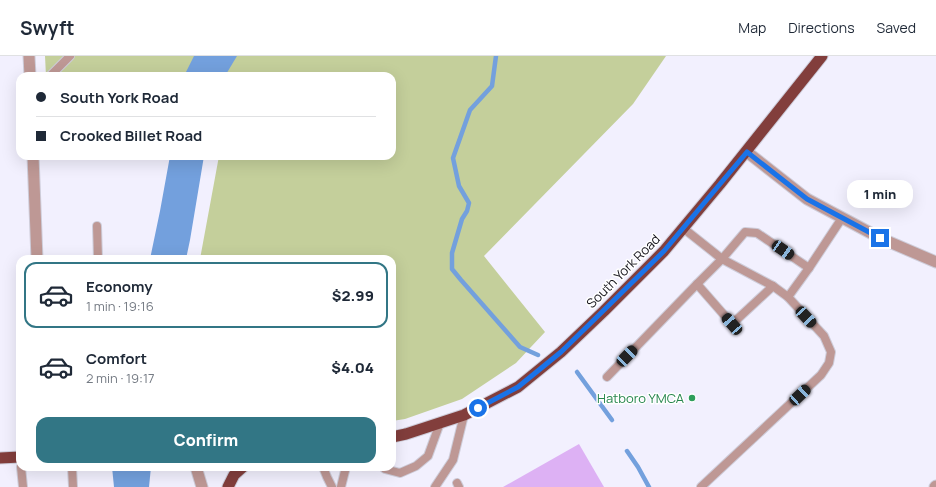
<!DOCTYPE html>
<meta charset="utf-8">
<style>
:root{--surface:#fff;--page:#f2f2f3;--text:#1f2937;--muted:#747a83;--line:#e0e1e3;--accent:#327685}
body{margin:0;font-family:Manrope,sans-serif;background:var(--page);color:var(--text);height:100vh;display:flex;flex-direction:column;font-size:15px;white-space:nowrap}
*{box-sizing:border-box;margin:0}
p{font-size:13px;color:var(--muted)}
.icon{flex:none;width:22px;height:22px;fill:none;stroke:currentColor;stroke-width:2;stroke-linecap:round;stroke-linejoin:round}
.map{position:relative;flex:1;overflow:hidden}
.details{position:absolute;left:16px;top:199px;width:380px;height:216px;display:flex;flex-direction:column;background:var(--surface);border-radius:12px;box-shadow:0 4px 16px #0002}
.details>*{flex:none}
.banner{position:absolute;left:16px;top:16px;width:380px;height:88px;border-radius:12px;box-shadow:0 4px 16px #0002;display:grid;align-content:center;height:88px;padding:0 20px;background:var(--surface)}
.end{position:absolute;width:18px;height:18px;margin:-9px;border:5px solid #1a73e8;background:#fff;box-shadow:0 0 0 2px #fff}
.from{border-radius:50%}
.bubble{position:absolute;height:28px;border-radius:12px;background:var(--surface);box-shadow:0 4px 16px #0002;font-size:13px;font-weight:800;line-height:28px;text-align:center}
.car{position:absolute;width:12px;height:24px;margin:-12px -6px;border-radius:5px;box-shadow:0 0 3px 1px #0007;background:linear-gradient(#222 24%,#8ab4d8 0 40%,#222 0 76%,#8ab4d8 0 86%,#222 0)}
.banner b{display:flex;align-items:center;gap:14px;height:38px;font-size:15px}
.banner b+b{border-top:1px solid var(--line)}
.banner i{width:10px;height:10px;background:var(--text)}
ul{padding:7px 0 0;list-style:none}
li{display:flex;align-items:center;gap:12px;height:66px;margin:0 8px 6px;padding:0 12px;border:2px solid transparent;border-radius:12px}
li div{flex:1}
li b{display:block;font-size:15px}
li em{font-style:normal;font-weight:800}
li.current{border-color:var(--accent)}
li>.icon{width:36px;height:36px;stroke-width:1.5}
.action{display:flex;gap:8px;margin-top:auto;padding:8px 20px}
.action a{flex:1;height:46px;border-radius:12px;background:var(--accent);color:#fff;font-size:16px;font-weight:800;line-height:46px;text-align:center}
header{display:flex;align-items:center;gap:24px;box-sizing:border-box;height:56px;padding:0 20px;background:var(--surface);border-bottom:1px solid var(--line)}
header strong{font-size:19px}
nav{display:flex;gap:22px;margin-inline-start:auto;font-size:14px}
.map>svg:first-child{display:block}
.green{fill:#c4cf9b}
.water{fill:#73a0dd}
.lines{fill:none;stroke-linecap:round;stroke-linejoin:round}
.stream{stroke:#73a0dd;stroke-width:4.5}
.building{fill:#ddb1f4}
.service-casing{stroke:#cecdda;stroke-width:10}
.minor-casing{stroke:#cecdda;stroke-width:13}
.tertiary-casing{stroke:#cecdda;stroke-width:13}
.trunk-casing{stroke:#cecdda;stroke-width:13}
.service{stroke:#be9895;stroke-width:8}
.minor{stroke:#be9895;stroke-width:11}
.tertiary{stroke:#be9895;stroke-width:11}
.trunk{stroke:#823e3c;stroke-width:11}
.route{stroke:#1a73e8;stroke-width:5}
.leisure-dot{fill:#2e9e5b;stroke:#fff;stroke-width:1.5}
.labels{text-anchor:middle;dominant-baseline:central;stroke-width:3;stroke-linejoin:round;paint-order:stroke}
.street-label{font-size:13px;fill:#14131b;stroke:#fff}
.leisure-label{font-size:13px;fill:#27864d;stroke:#fff;text-anchor:end}
</style>
<header>
<strong>Swyft</strong>
<nav><a>Map</a><a>Directions</a><a>Saved</a></nav>
</header>
<div class="map">
<svg width="936" height="431" viewBox="0 0 936 431">
<rect width="100%" height="100%" fill="#f2f0fe"/>
<polygon class="green" points="45,0 666,0 633,48 484,200 545,276 516,307 462,343 405,363 392,365 392,203 200,203 219,100 392,100 392,20 46,20"/>
<g class="water">
<polygon points="194,0 237,0 225,20 184,20"/>
<polygon points="170,100 204,100 190,184 186,203 150,203 160,155"/>
<polygon points="112,411 151,411 149,431 114,431"/>
</g>
<g class="lines">
<g class="stream">
<polyline points="496,0 492,30 470,54 453,102 459,130 469,147 467,155 462,163 452,197 452,213 461,224 520,291 538,299"/>
<polyline points="577,316 612,364"/>
<polyline points="627,395 638,411 649,431"/>
</g>
</g>
<polygon class="building" points="579,388 604,431 503,431"/>
<g class="lines">
<defs>
<g id="service">
<polyline points="50,20 70,0"/>
<polyline points="97,170 98,203"/>
<polyline points="683,172 722,203 745,176 757,177 809,212"/>
<polyline points="697,228 722,203 773,230"/>
<polyline points="607,321 697,228 732,268 773,230 788,241 809,212 842,162"/>
<polyline points="21,411 23,431"/>
<polyline points="72,411 73,431"/>
<polyline points="323,411 327,421 332,431"/>
<polyline points="383,411 385,413 400,417 416,410 428,400 440,367"/>
<polyline points="457,427 459,431"/>
<polyline points="341,431 346,411"/>
<polyline points="435,431 453,404 464,359"/>
<polyline points="701,431 821,319 829,307 831,296 824,280 788,241"/>
</g>
<g id="minor">
<polyline points="29,0 30,20"/>
<polyline points="747,96 807,143 880,182 936,206"/>
<polyline points="33,100 37,203"/>
<polyline points="935,431 936,430"/>
</g>
<polyline id="tertiary" points="196,411 202,431"/>
<g id="trunk">
<polyline points="392,381 406,378 464,359 518,331 561,296 604,255 664,195 720,128 822,0"/>
<polyline points="0,402 20,401"/>
<polyline points="228,431 234,419 243,411"/>
</g>
</defs>
<use href="#service" class="service-casing"/>
<use href="#minor" class="minor-casing"/>
<use href="#tertiary" class="tertiary-casing"/>
<use href="#trunk" class="trunk-casing"/>
<use href="#service" class="service"/>
<use href="#minor" class="minor"/>
<use href="#tertiary" class="tertiary"/>
<use href="#trunk" class="trunk"/>
</g>
<g class="lines">
<polyline class="route" points="478,352 518,331 561,296 604,254 664,195 720,128 747,96 807,143 880,182"/>
</g>
<circle class="leisure-dot" cx="692" cy="342" r="4"/>
<g class="labels">
<g class="street-label">
<text transform="translate(623 215) rotate(-45)">South York Road</text>
</g>
<g class="leisure-label">
<text x="684" y="342">Hatboro YMCA</text>
</g>
</g>
</svg>
<i class="end from" style="left:478px;top:352px"></i>
<i class="end" style="left:880px;top:182px"></i>
<div class="bubble" style="left:847px;top:124px;width:66px">1 min</div>
<i class="car" style="left:783px;top:194px;rotate:124deg"></i>
<i class="car" style="left:806px;top:261px;rotate:137deg"></i>
<i class="car" style="left:732px;top:268px;rotate:319deg"></i>
<i class="car" style="left:627px;top:300px;rotate:44deg"></i>
<i class="car" style="left:800px;top:339px;rotate:47deg"></i>
<div class="banner">
<b><i class="from"></i>South York Road</b>
<b><i></i>Crooked Billet Road</b>
</div>
<section class="details">
<ul>
<li class="current"><svg class="icon" aria-label="car" viewBox="0 0 24 24"><path d="M5 17H2v-5l4-1 3-4h7l3 4 3 1v5h-3M9 17h6M6 11h13"/><circle cx="7" cy="17" r="2"/><circle cx="17" cy="17" r="2"/></svg><div><b>Economy</b><p>1 min · 19:16</p></div><em>$2.99</em></li>
<li><svg class="icon" aria-label="car" viewBox="0 0 24 24"><path d="M5 17H2v-5l4-1 3-4h7l3 4 3 1v5h-3M9 17h6M6 11h13"/><circle cx="7" cy="17" r="2"/><circle cx="17" cy="17" r="2"/></svg><div><b>Comfort</b><p>2 min · 19:17</p></div><em>$4.04</em></li>
</ul>
<div class="action"><a>Confirm</a></div>
</section>
</div>
